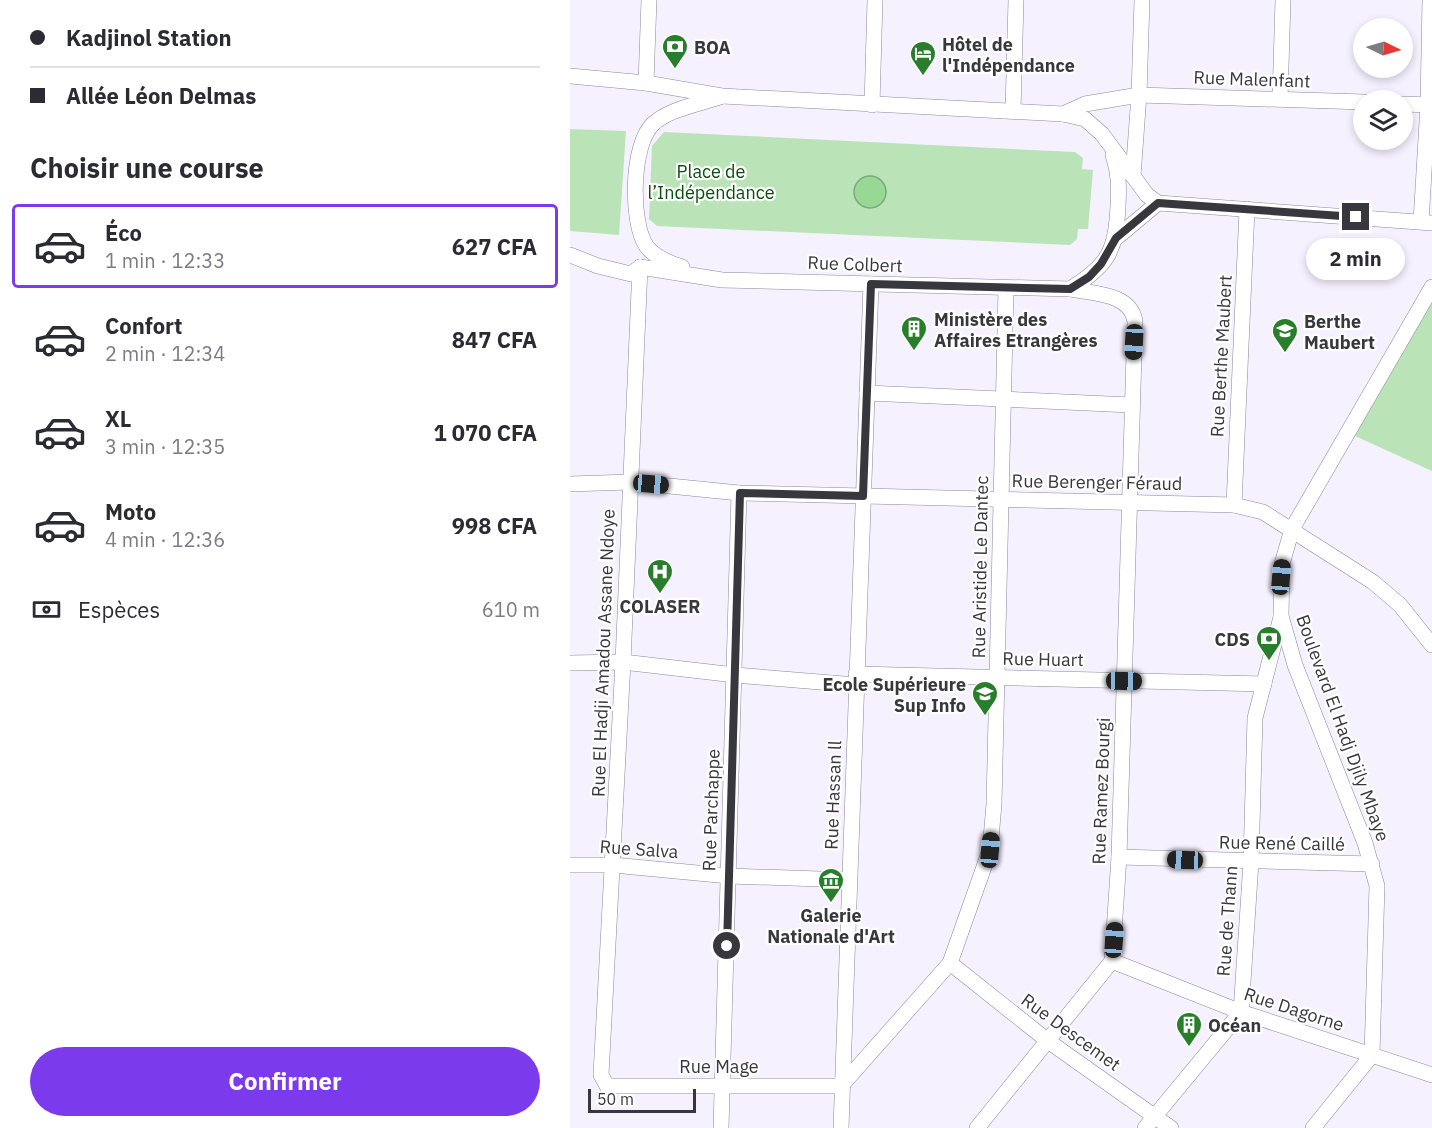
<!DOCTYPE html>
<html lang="fr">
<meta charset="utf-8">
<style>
:root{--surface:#fff;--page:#f7f7f7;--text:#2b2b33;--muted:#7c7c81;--line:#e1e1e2;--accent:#7c3aed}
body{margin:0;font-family:"IBM Plex Sans",sans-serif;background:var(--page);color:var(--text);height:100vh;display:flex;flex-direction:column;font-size:22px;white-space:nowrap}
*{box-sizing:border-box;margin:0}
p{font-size:20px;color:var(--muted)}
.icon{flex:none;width:33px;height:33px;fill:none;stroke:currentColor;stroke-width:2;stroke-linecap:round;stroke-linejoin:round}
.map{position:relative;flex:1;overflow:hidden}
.panel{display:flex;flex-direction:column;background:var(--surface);width:570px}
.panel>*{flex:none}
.guide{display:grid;align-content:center;height:132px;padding:0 30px;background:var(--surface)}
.needle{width:39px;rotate:95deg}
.buttons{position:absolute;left:783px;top:18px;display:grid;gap:12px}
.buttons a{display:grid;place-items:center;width:60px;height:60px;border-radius:50%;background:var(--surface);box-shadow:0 3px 9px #0003;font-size:30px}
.scale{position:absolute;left:18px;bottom:15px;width:108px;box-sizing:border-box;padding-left:6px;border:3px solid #38373d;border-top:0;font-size:16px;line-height:21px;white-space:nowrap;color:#38373d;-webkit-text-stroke:4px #fff;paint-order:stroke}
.end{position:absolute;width:27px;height:27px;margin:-14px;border:8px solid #38373d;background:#fff;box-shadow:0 0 0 3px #fff}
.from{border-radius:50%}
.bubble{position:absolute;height:42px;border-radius:21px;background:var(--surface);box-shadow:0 3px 9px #0003;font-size:20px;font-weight:700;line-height:42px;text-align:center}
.car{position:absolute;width:18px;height:36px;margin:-18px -9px;border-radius:8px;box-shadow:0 0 4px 2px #0007;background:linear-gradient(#222 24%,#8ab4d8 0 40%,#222 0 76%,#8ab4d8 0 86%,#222 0)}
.guide b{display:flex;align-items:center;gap:21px;height:57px;font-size:22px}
.guide b+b{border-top:2px solid var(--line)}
.guide i{width:15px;height:15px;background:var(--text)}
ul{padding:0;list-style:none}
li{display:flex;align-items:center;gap:18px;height:84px;margin:0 12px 9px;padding:0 18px;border:3px solid transparent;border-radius:6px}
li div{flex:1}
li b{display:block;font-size:22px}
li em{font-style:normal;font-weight:700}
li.on{border-color:var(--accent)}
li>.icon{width:54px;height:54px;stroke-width:1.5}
h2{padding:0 30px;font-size:27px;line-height:72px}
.pay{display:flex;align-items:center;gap:15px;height:66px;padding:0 30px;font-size:22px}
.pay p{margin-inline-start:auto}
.action{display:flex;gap:12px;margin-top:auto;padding:12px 30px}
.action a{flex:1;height:69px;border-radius:36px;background:var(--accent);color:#fff;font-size:24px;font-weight:700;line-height:69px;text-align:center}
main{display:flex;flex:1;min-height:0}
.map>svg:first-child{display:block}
.green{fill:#bae4b8}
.water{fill:#98d895;stroke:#7ba87b;stroke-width:1.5}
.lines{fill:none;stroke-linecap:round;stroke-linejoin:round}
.minor-casing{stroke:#8c8897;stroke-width:16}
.minor{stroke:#fff;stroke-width:15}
.route{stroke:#38373d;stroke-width:8}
.labels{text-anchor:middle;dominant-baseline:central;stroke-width:4.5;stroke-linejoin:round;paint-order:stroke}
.poi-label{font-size:18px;font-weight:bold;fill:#38373d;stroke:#fff;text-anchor:start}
.street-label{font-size:18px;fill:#38373d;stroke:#fff}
.park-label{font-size:18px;fill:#084e0e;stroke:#fff}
</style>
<main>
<section class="panel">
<div class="guide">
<b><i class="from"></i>Kadjinol Station</b>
<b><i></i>Allée Léon Delmas</b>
</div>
<h2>Choisir une course</h2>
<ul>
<li class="on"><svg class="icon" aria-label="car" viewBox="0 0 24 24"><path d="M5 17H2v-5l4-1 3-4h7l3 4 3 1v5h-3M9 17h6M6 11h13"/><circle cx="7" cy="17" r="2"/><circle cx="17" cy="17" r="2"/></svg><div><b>Éco</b><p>1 min · 12:33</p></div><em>627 CFA</em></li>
<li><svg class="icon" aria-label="car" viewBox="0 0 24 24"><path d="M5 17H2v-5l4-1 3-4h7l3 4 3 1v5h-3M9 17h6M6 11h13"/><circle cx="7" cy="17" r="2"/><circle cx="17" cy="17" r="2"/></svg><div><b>Confort</b><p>2 min · 12:34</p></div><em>847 CFA</em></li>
<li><svg class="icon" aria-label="car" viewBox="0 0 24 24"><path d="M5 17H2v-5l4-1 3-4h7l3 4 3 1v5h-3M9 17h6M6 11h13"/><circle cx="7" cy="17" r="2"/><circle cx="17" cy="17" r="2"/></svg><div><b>XL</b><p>3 min · 12:35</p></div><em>1 070 CFA</em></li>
<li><svg class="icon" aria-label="car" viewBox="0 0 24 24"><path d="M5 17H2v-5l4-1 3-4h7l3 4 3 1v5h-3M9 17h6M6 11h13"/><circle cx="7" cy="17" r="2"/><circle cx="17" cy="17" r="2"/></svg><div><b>Moto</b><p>4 min · 12:36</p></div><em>998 CFA</em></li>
</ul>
<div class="pay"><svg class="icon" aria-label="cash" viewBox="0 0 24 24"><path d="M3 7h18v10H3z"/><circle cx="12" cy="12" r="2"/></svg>Espèces<p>610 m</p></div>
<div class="action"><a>Confirmer</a></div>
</section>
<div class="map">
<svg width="862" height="1128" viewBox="0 0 862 1128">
<rect width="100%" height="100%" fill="#f5f1ff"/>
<g class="green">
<polygon points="0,129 56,131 49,235 0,231"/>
<polygon points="94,132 505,152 513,158 512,169 523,170 518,229 508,229 507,239 500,245 87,226 79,219 82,146"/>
<polygon points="862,296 862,471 785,436"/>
</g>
<circle class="water" cx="300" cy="192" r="16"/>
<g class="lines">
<defs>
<g id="minor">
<polyline points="0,76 76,83 152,96 493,114 515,119 532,134 577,195 588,203"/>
<polyline points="76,83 79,0"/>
<polyline points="710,99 713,0"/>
<polyline points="832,104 862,105"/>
<polyline points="302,105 305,0"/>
<polyline points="443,111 446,0"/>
<polyline points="493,114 515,104 569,95 794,102"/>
<polyline points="563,176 569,95 572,0"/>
<polyline points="588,203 862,223"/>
<polyline points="851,222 858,105 860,0"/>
<polyline points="546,238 588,203"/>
<polyline points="0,255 28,266 61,274 70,267"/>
<polyline points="70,267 53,662 31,1075 37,1086 271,1086 380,963 420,850 424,804 436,288"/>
<path d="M70,267L152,280L500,289C524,294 560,293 565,321L549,857L542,961"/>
<path d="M112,267C99,263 86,258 77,247C60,224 61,144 83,124C99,109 129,104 150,97"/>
<path d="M500,289C539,265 546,250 548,206C549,187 549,173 543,155"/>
<polyline points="297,393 561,405"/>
<polyline points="0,484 60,482 169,493 664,505 693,512 803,582 830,605 862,645"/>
<polyline points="664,505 677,209"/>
<polyline points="0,663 53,662 165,675 286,685"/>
<polyline points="286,674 694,684"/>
<polyline points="549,857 802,864"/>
<polyline points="0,865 43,865 159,876 279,880"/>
<polyline points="542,961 671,1012 862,1075"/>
<polyline points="380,963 478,1041 601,1128"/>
<polyline points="151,1128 169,493"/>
<polyline points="271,1128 301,284"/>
<polyline points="407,1128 542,961"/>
<polyline points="575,1128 671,1012 681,862 685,718 711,617"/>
<polyline points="743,1128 802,1055 807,886 795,843 725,665 711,616 712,564 722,529 862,287"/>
</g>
</defs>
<use href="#minor" class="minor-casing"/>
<use href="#minor" class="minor"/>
</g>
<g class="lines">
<polyline class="route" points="157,946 170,493 293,496 301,284 500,289 519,277 531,264 546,238 588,203 786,217"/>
</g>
<defs>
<symbol id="bank-pin" viewBox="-11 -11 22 30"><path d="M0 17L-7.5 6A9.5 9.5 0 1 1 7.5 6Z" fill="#287e2b" stroke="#fff"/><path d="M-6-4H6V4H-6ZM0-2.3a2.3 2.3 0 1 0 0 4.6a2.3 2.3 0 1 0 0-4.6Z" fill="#fff"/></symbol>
<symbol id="hotel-pin" viewBox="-11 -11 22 30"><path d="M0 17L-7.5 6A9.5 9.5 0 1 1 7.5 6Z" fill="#287e2b" stroke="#fff"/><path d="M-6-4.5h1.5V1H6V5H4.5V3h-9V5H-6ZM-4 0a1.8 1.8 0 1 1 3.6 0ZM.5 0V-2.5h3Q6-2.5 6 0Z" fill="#fff"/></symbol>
<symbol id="building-pin" viewBox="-11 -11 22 30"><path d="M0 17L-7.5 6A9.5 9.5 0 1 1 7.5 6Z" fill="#287e2b" stroke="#fff"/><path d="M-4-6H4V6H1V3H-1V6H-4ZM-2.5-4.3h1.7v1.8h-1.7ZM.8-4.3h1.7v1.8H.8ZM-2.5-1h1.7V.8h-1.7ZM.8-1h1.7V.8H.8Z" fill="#fff"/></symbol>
<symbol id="school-pin" viewBox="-11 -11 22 30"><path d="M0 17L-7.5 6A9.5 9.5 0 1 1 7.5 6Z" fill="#287e2b" stroke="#fff"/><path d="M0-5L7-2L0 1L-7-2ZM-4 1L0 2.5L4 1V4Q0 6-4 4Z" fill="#fff"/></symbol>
<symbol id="hospital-pin" viewBox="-11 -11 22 30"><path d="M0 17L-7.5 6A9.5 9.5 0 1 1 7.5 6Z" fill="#287e2b" stroke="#fff"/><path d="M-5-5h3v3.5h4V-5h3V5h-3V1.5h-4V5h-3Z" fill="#fff"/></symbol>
<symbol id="university-pin" viewBox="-11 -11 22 30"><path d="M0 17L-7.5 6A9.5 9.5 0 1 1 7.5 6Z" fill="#287e2b" stroke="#fff"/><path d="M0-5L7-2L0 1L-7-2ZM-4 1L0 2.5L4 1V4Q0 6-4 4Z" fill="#fff"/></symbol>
<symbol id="museum-pin" viewBox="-11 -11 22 30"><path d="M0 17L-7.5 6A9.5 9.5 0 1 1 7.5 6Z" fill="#287e2b" stroke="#fff"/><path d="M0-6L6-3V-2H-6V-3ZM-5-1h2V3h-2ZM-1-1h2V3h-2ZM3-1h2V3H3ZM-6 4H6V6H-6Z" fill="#fff"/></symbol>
</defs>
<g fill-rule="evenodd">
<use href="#bank-pin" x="90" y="32" width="30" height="40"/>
<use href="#hotel-pin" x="338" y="39" width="30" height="40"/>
<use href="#building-pin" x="329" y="314" width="30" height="40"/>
<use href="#school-pin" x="700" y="316" width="30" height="40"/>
<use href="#hospital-pin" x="75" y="557" width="30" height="40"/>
<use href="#bank-pin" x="684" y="624" width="30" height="40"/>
<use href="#university-pin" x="400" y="679" width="30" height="40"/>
<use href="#museum-pin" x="246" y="866" width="30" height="40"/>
<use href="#building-pin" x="604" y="1010" width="30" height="40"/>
</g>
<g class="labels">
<g class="poi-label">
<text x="372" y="44">Hôtel de<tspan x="372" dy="21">l'Indépendance</tspan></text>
<text x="124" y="47">BOA</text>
<text x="364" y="319">Ministère des<tspan x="364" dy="21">Affaires Etrangères</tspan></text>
<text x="734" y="321">Berthe<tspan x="734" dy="21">Maubert</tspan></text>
<text x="90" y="606" text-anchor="middle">COLASER</text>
<text x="680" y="639" text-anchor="end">CDS</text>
<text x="396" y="684" text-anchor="end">Ecole Supérieure<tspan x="396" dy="21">Sup Info</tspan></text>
<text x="261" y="915" text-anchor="middle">Galerie<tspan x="261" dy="21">Nationale d'Art</tspan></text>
<text x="638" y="1025">Océan</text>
</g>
<g class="street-label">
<text transform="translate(682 79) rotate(2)">Rue Malenfant</text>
<text transform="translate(285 264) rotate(2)">Rue Colbert</text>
<text transform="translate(651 356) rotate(-87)">Rue Berthe Maubert</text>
<text transform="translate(527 482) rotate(1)">Rue Berenger Féraud</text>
<text transform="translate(410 567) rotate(-89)">Rue Aristide Le Dantec</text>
<text transform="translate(33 653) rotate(-88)">Rue El Hadji Amadou Assane Ndoye</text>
<text transform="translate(473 659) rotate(1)">Rue Huart</text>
<text transform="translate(773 728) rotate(70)">Boulevard El Hadj Djily Mbaye</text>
<text transform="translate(531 791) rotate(-88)">Rue Ramez Bourgi</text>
<text transform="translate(263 795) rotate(-88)">Rue Hassan ll</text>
<text transform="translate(141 810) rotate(-88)">Rue Parchappe</text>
<text transform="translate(712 843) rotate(1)">Rue René Caillé</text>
<text transform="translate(69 849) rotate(4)">Rue Salva</text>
<text transform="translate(657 921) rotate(-86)">Rue de Thann</text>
<text transform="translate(724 1009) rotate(18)">Rue Dagorne</text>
<text transform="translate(501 1032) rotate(36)">Rue Descemet</text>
<text x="149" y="1066">Rue Mage</text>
</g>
<g class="park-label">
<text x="141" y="171">Place de<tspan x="141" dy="21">l’Indépendance</tspan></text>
</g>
</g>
</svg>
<div class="buttons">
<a><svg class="needle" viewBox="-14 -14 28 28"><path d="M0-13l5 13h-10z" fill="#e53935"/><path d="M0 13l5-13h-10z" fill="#7c7c81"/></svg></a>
<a><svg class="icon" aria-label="layers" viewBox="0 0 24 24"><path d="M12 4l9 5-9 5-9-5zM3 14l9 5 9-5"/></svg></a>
</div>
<div class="scale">50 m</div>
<i class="end from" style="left:157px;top:946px"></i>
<i class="end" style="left:786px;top:217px"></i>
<div class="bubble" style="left:736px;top:238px;width:99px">2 min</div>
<i class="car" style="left:564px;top:342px;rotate:183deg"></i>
<i class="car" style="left:81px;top:484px;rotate:95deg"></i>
<i class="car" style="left:711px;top:577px;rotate:5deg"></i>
<i class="car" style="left:554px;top:681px;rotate:91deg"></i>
<i class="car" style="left:420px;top:850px;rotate:5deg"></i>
<i class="car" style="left:615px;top:860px;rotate:272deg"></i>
<i class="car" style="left:544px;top:940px;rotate:4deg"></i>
</div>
</main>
